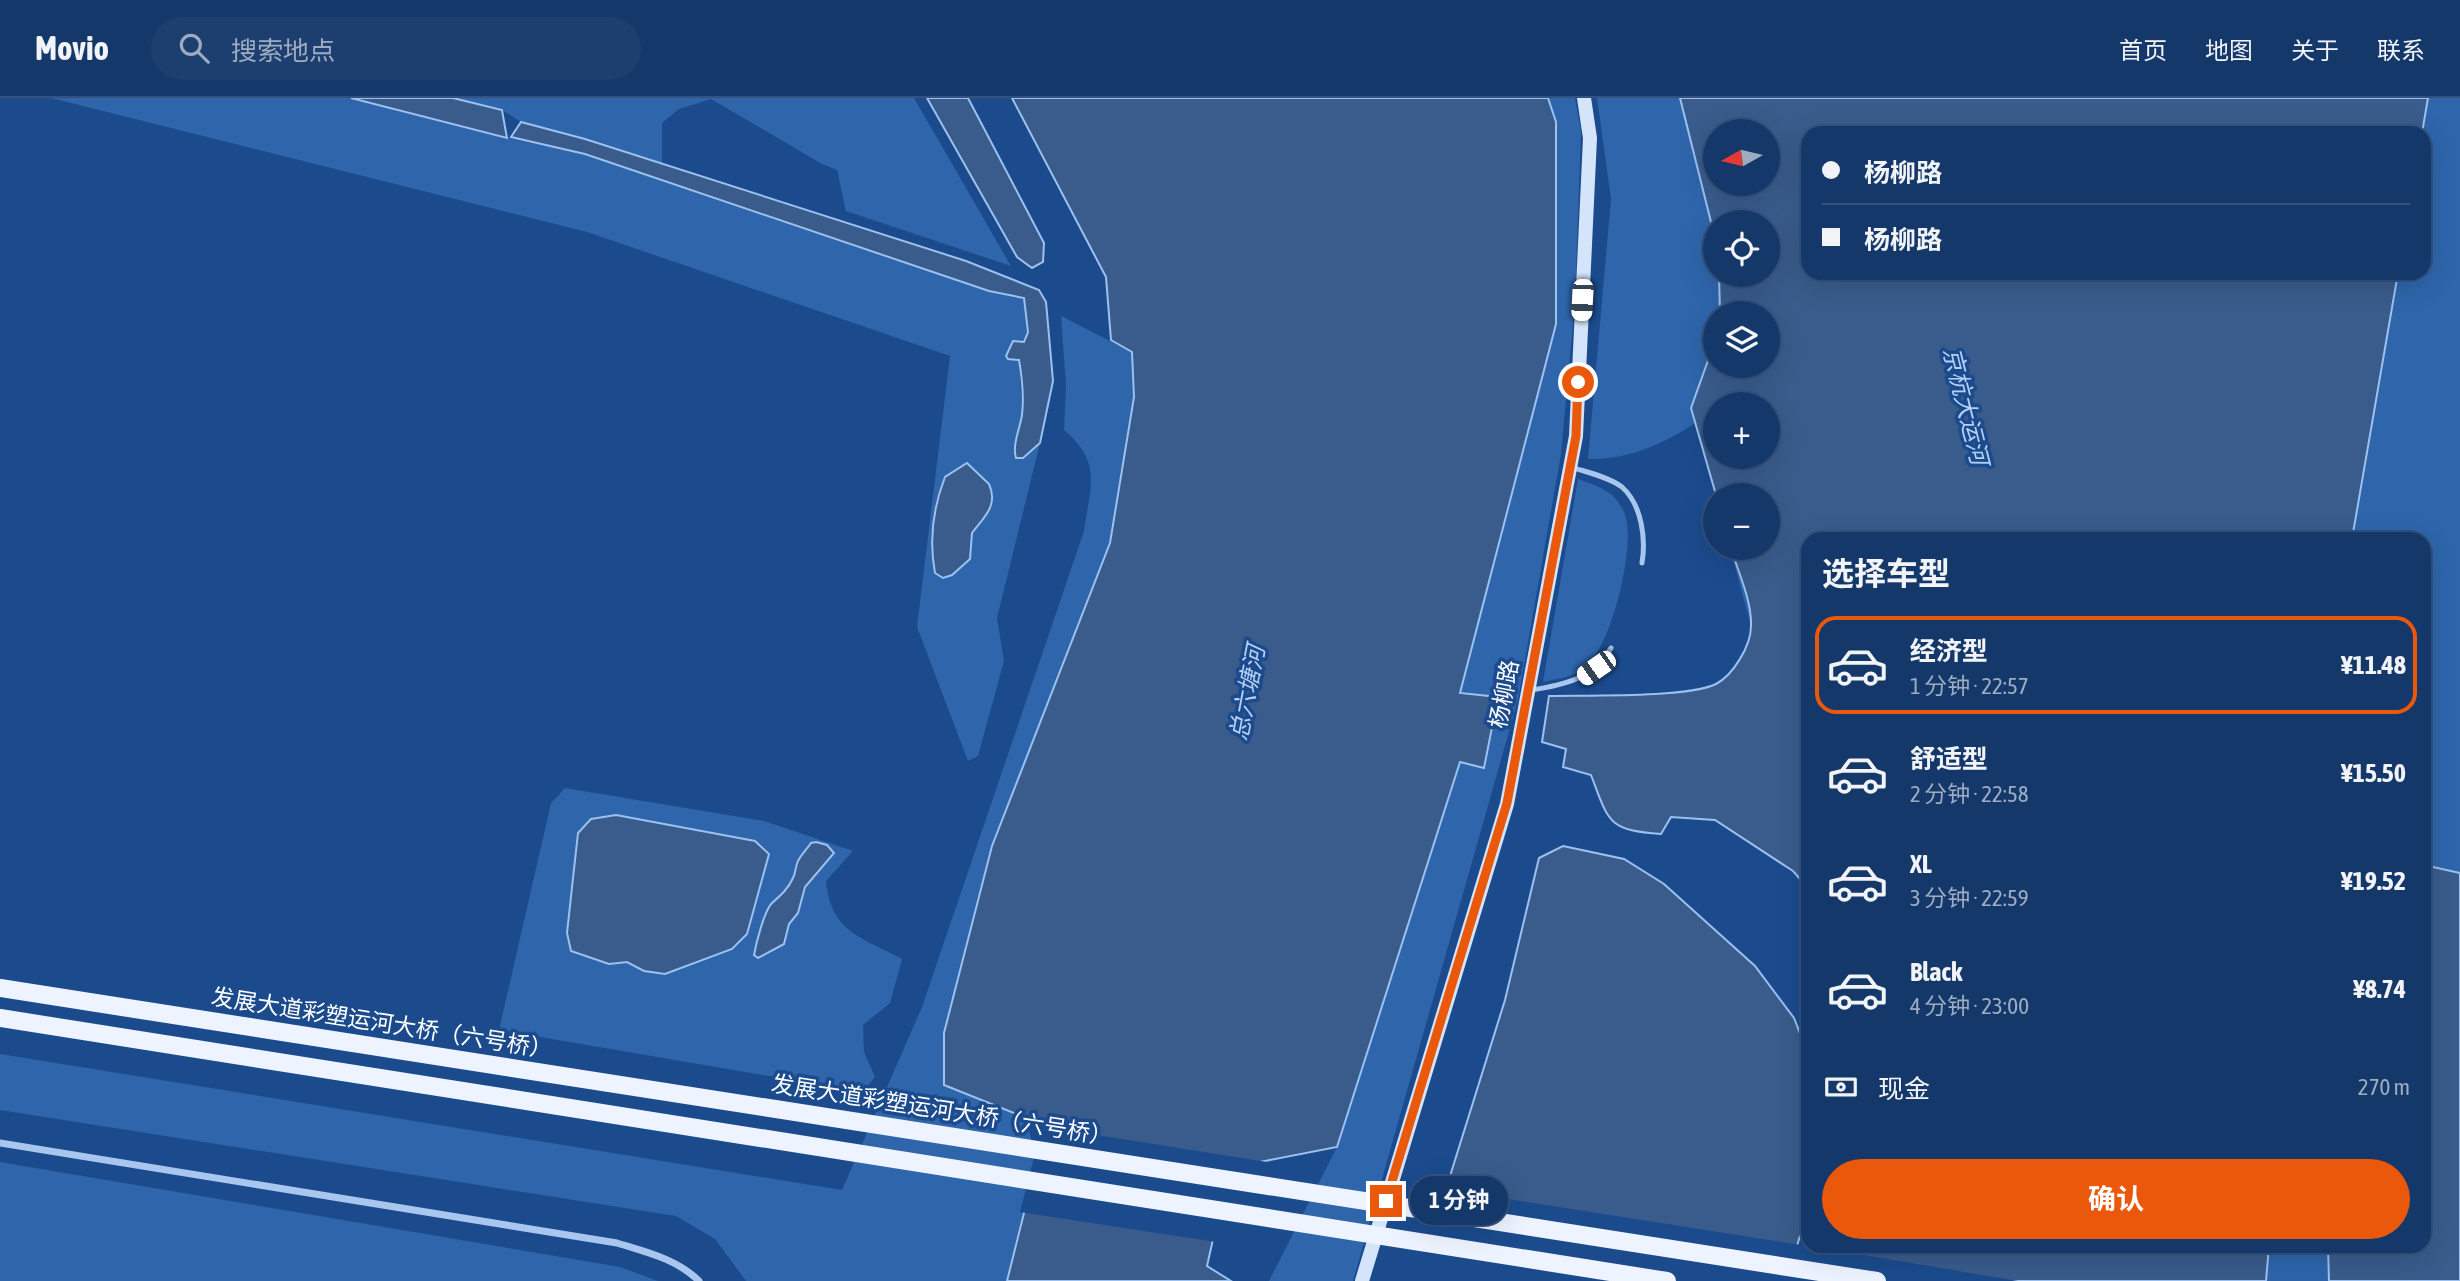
<!DOCTYPE html>
<html lang="zh">
<meta charset="utf-8">
<style>
:root{--surface:#14386a;--page:#1d3f70;--text:#f1f3f6;--muted:#9dacc1;--line:#33527e;--accent:#ea580c}
body{margin:0;font-family:"Asap Condensed","Noto Sans SC",sans-serif;background:var(--page);color:var(--text);height:100vh;display:flex;flex-direction:column;font-size:26px;white-space:nowrap}
*{box-sizing:border-box;margin:0}
p{font-size:23px;color:var(--muted)}
.icon{flex:none;width:38px;height:38px;fill:none;stroke:currentColor;stroke-width:2;stroke-linecap:round;stroke-linejoin:round}
.map{position:relative;flex:1;overflow:hidden}
.sheet{position:absolute;left:1801px;top:434px;width:630px;height:721px;display:flex;flex-direction:column;background:var(--surface);border-radius:21px;box-shadow:0 7px 28px #0002,0 0 0 2px var(--line)}
.sheet>*{flex:none}
.top-card{position:absolute;left:1801px;top:28px;width:630px;height:154px;border-radius:21px;box-shadow:0 7px 28px #0002,0 0 0 2px var(--line);display:grid;align-content:center;height:154px;padding:0 21px;background:var(--surface)}
.needle{width:46px;rotate:262deg}
.buttons{position:absolute;left:1703px;top:21px;display:grid;gap:14px}
.buttons a{display:grid;place-items:center;width:77px;height:77px;border-radius:50%;background:var(--surface);box-shadow:0 7px 28px #0002,0 0 0 2px var(--line);font-size:35px}
.end{position:absolute;width:32px;height:32px;margin:-16px;border:9px solid #ea580c;background:#fff;box-shadow:0 0 0 4px #fff}
.from{border-radius:50%}
.bubble{position:absolute;height:49px;border-radius:24px;background:var(--surface);box-shadow:0 7px 28px #0002,0 0 0 2px var(--line);font-size:23px;font-weight:700;line-height:49px;text-align:center}
.car{position:absolute;width:21px;height:42px;margin:-21px -10px;border-radius:9px;box-shadow:0 0 5px 2px #0007;background:linear-gradient(#fff 24%,#345 0 40%,#fff 0 76%,#345 0 86%,#fff 0)}
.top-card b{display:flex;align-items:center;gap:24px;height:66px;font-size:26px}
.top-card b+b{border-top:2px solid var(--line)}
.top-card i{width:18px;height:18px;background:var(--text)}
ul{padding:0;list-style:none}
li{display:flex;align-items:center;gap:21px;height:98px;margin:0 14px 10px;padding:0 7px;border:4px solid transparent;border-radius:21px}
li div{flex:1}
li b{display:block;font-size:26px}
li em{font-style:normal;font-weight:700}
li.current{border-color:var(--accent)}
li>.icon{width:63px;height:63px;stroke-width:1.5}
h2{padding:0 21px;font-size:32px;line-height:84px}
.pay{display:flex;align-items:center;gap:18px;height:77px;padding:0 21px;font-size:26px}
.pay p{margin-inline-start:auto}
.action{display:flex;gap:14px;margin-top:auto;padding:14px 21px}
.action a{flex:1;height:80px;border-radius:42px;background:var(--accent);color:#fff;font-size:28px;font-weight:700;line-height:80px;text-align:center}
header{display:flex;align-items:center;gap:42px;box-sizing:border-box;height:98px;padding:0 35px;background:var(--surface);border-bottom:2px solid var(--line)}
header strong{font-size:33px}
nav{display:flex;gap:38px;margin-inline-start:auto;font-size:24px}
.search{width:490px;height:63px;background:var(--page);display:flex;align-items:center;gap:18px;box-sizing:border-box;padding:0 24px;border-radius:38px;color:var(--muted);font-size:26px}
.map>svg:first-child{display:block}
.green{fill:#2e65ab;fill-rule:evenodd}
.water{fill:#395c8c;stroke:#9bc1f0;stroke-width:2;fill-rule:evenodd}
.pier{fill:#1b4b8d}
.lines{fill:none;stroke-linecap:round;stroke-linejoin:round}
.lane{stroke:#a8c6ee;stroke-width:5}
.street{stroke:#a8c6ee;stroke-width:7}
.secondary{stroke:#d4e4fa;stroke-width:14}
.primary-bridge{stroke:#eef4ff;stroke-width:18}
.route{stroke:#ea580c;stroke-width:9}
.labels{text-anchor:middle;dominant-baseline:central;stroke-width:7;stroke-linejoin:round;paint-order:stroke}
.street-label{font-size:23px;fill:#fff;stroke:#1b4b8d}
.water-label{font-size:24px;font-style:italic;fill:#b4d0f5;stroke:#1b4b8d}
</style>
<header>
<strong>Movio</strong>
<div class="search"><svg class="icon" aria-label="search" viewBox="0 0 24 24"><circle cx="10" cy="10" r="6"/><path d="M15 15l6 6"/></svg>搜索地点</div>
<nav><a>首页</a><a>地图</a><a>关于</a><a>联系</a></nav>
</header>
<div class="map">
<svg width="2460" height="1183" viewBox="0 0 2460 1183">
<rect width="100%" height="100%" fill="#1b4b8d"/>
<g class="green">
<polygon points="51,0 351,0 507,40 585,56 989,193 1024,200 1028,234 1019,261 1022,314 1014,353 1023,360 1040,345 997,520 1004,563 978,658 968,663 917,529 950,258 587,134"/>
<polygon points="453,0 914,0 1011,168 846,113 837,72 822,66 711,1 679,11 662,25 662,66 521,24 502,12"/>
<polygon points="1548,0 1575,0 1581,33 1575,203 1561,356 1518,602 1353,1183 1269,1183 1337,1049 1460,664 1484,670 1460,595 1556,226 1556,24"/>
<path d="M1597,0H2460V1183H2110L1909,1148H2424V441H1808L1751,528L1730,450H1768V397H1715L1695,325C1662,347 1627,362 1588,361L1611,101ZM1715,33H1768V86H1715ZM1808,35H2424V175H1808ZM1715,124H1768V177H1715ZM1715,215H1768V268H1715ZM1715,306H1768V359H1715Z"/>
<path d="M1061,218L1132,254L1134,299L1110,445L992,748L944,987L1029,1020L1039,1055L1007,1183H746L715,1141L676,1118L0,1012V956L842,1092L922,909L1084,433C1090,388 1103,365 1064,332L1066,288Z"/>
<path d="M1578,381C1598,388 1615,393 1624,414C1638,443 1611,552 1584,571C1573,579 1556,581 1543,584Z"/>
<path d="M565,690L764,723L853,753L826,783C831,835 862,839 902,861L890,905L863,927L864,954L875,979L863,994L499,932L551,705Z"/>
<polygon points="0,1064 620,1169 658,1183 0,1183"/>
</g>
<g class="water">
<polygon points="351,0 453,0 502,12 507,40"/>
<polygon points="927,0 968,0 1044,145 1043,164 1032,170 1017,159"/>
<polygon points="1012,0 1548,0 1556,24 1556,226 1460,595 1498,599 1484,670 1460,664 1337,1049 1229,1070 1207,1168 1231,1183 1007,1183 1039,1055 1029,1021 944,987 944,935 992,748 1110,445 1134,299 1132,254 1111,242 1106,179"/>
<path d="M1680,0H2428L2422,35H1808V175H2398L2352,441H1808V790L1793,773L1715,722L1671,719L1661,736C1607,732 1609,724 1591,677L1563,669L1566,651L1542,644L1549,598C1585,597 1688,600 1716,586C1733,577 1751,548 1751,528C1752,503 1738,474 1731,450H1768V397H1716L1691,310L1715,243V268H1768V215H1720L1719,177H1768V124H1715V140ZM1715,33H1768V86H1715ZM1715,306H1768V359H1715Z"/>
<path d="M521,24L585,41L966,163L1039,192L1046,204L1053,283L1040,345L1023,360H1016C1012,347 1020,330 1022,317C1024,299 1022,279 1019,262L1008,261L1006,258L1013,243L1024,244L1028,234L1024,200L989,193L585,56L511,39Z"/>
<path d="M967,365L989,386C999,408 983,420 972,435L970,461L952,477L943,480L935,475C929,443 933,410 945,379Z"/>
<polygon points="616,717 755,743 769,756 747,836 732,851 665,876 644,873 627,864 609,866 571,853 567,835 578,735 591,721"/>
<path d="M816,744L827,747L834,755L805,789L798,815L789,826L784,846L758,860L754,857C756,846 764,813 772,805C781,797 788,791 793,780C796,775 795,769 798,763C801,757 807,751 811,745Z"/>
<polygon points="1563,748 1624,761 1664,786 1755,868 1794,920 1808,956 1808,1060 1805,1120 1787,1183 1435,1168 1451,1075 1505,902 1539,760"/>
<polygon points="2424,767 2460,775 2460,1183 2329,1183 2328,1148 2424,1148"/>
<polygon points="1838,1148 2269,1148 2266,1183 1833,1183"/>
</g>
<g class="pier">
<polygon points="1027,1026 1273,1065 1232,1072 1216,1144 1020,1114 1035,1055"/>
<polygon points="1445,1091 1801,1147 1791,1183 1508,1183 1432,1170"/>
<polygon points="1834,1152 2018,1183 1829,1183"/>
</g>
<g class="lines">
<g class="lane">
<path d="M1571,369C1586,374 1609,379 1622,389C1642,407 1646,441 1642,465"/>
<path d="M1531,592C1564,587 1593,581 1611,550"/>
</g>
<path class="street" d="M0,1045L617,1145C646,1154 677,1161 699,1183"/>
<polyline class="secondary" points="1362,1183 1507,706 1576,338 1590,40 1584,0"/>
<g class="primary-bridge">
<polyline points="0,890 1877,1183"/>
<polyline points="0,920 1667,1183"/>
</g>
</g>
<g class="lines">
<polyline class="route" points="1386,1103 1507,705 1576,338 1578,284"/>
</g>
<g class="labels">
<g class="street-label">
<text transform="translate(1504 596) rotate(-79)">杨柳路</text>
<text transform="translate(382 925) rotate(9)">发展大道彩塑运河大桥（六号桥）</text>
<text transform="translate(942 1012) rotate(9)">发展大道彩塑运河大桥（六号桥）</text>
</g>
<g class="water-label">
<text transform="translate(1966 308) rotate(76)">京杭大运河</text>
<text transform="translate(1247 595) rotate(-79)">总六塘河</text>
</g>
</g>
</svg>
<div class="buttons">
<a><svg class="needle" viewBox="-14 -14 28 28"><path d="M0-13l5 13h-10z" fill="#e53935"/><path d="M0 13l5-13h-10z" fill="#9dacc1"/></svg></a>
<a><svg class="icon" aria-label="locate" viewBox="0 0 24 24"><circle cx="12" cy="12" r="6"/><path d="M12 2v4M12 18v4M2 12h4M18 12h4"/></svg></a>
<a><svg class="icon" aria-label="layers" viewBox="0 0 24 24"><path d="M12 4l9 5-9 5-9-5zM3 14l9 5 9-5"/></svg></a>
<a>+</a>
<a>−</a>
</div>
<i class="end from" style="left:1578px;top:284px"></i>
<i class="end" style="left:1386px;top:1103px"></i>
<div class="bubble" style="left:1410px;top:1078px;width:98px">1 分钟</div>
<i class="car" style="left:1582px;top:202px;rotate:183deg"></i>
<i class="car" style="left:1596px;top:570px;rotate:235deg"></i>
<div class="top-card">
<b><i class="from"></i>杨柳路</b>
<b><i></i>杨柳路</b>
</div>
<section class="sheet">
<h2>选择车型</h2>
<ul>
<li class="current"><svg class="icon" aria-label="car" viewBox="0 0 24 24"><path d="M5 17H2v-5l4-1 3-4h7l3 4 3 1v5h-3M9 17h6M6 11h13"/><circle cx="7" cy="17" r="2"/><circle cx="17" cy="17" r="2"/></svg><div><b>经济型</b><p>1 分钟 · 22:57</p></div><em>¥11.48</em></li>
<li><svg class="icon" aria-label="car" viewBox="0 0 24 24"><path d="M5 17H2v-5l4-1 3-4h7l3 4 3 1v5h-3M9 17h6M6 11h13"/><circle cx="7" cy="17" r="2"/><circle cx="17" cy="17" r="2"/></svg><div><b>舒适型</b><p>2 分钟 · 22:58</p></div><em>¥15.50</em></li>
<li><svg class="icon" aria-label="car" viewBox="0 0 24 24"><path d="M5 17H2v-5l4-1 3-4h7l3 4 3 1v5h-3M9 17h6M6 11h13"/><circle cx="7" cy="17" r="2"/><circle cx="17" cy="17" r="2"/></svg><div><b>XL</b><p>3 分钟 · 22:59</p></div><em>¥19.52</em></li>
<li><svg class="icon" aria-label="car" viewBox="0 0 24 24"><path d="M5 17H2v-5l4-1 3-4h7l3 4 3 1v5h-3M9 17h6M6 11h13"/><circle cx="7" cy="17" r="2"/><circle cx="17" cy="17" r="2"/></svg><div><b>Black</b><p>4 分钟 · 23:00</p></div><em>¥8.74</em></li>
</ul>
<div class="pay"><svg class="icon" aria-label="cash" viewBox="0 0 24 24"><path d="M3 7h18v10H3z"/><circle cx="12" cy="12" r="2"/></svg>现金<p>270 m</p></div>
<div class="action"><a>确认</a></div>
</section>
</div>
